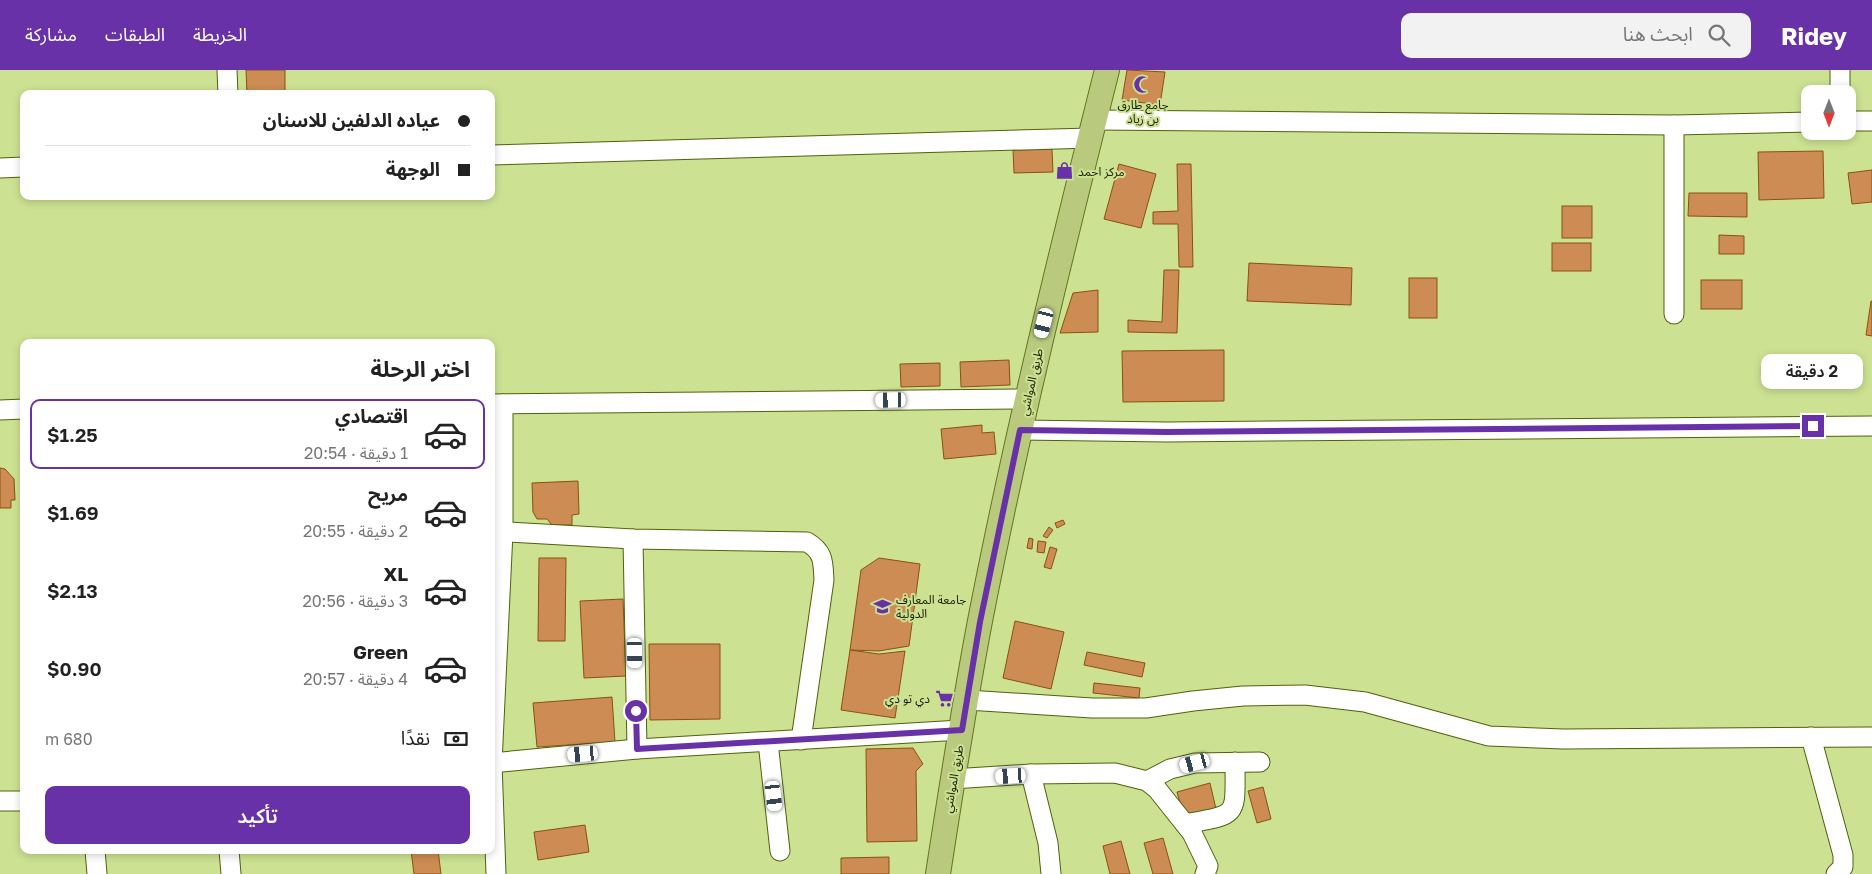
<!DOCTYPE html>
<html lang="ar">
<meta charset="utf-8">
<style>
:root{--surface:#fff;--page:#f2f2f2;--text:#222;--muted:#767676;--line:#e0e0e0;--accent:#6931a7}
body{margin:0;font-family:"Golos Text","Noto Sans Arabic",sans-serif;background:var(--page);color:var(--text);direction:rtl;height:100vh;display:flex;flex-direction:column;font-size:19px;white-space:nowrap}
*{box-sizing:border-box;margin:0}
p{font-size:16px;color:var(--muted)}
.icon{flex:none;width:28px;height:28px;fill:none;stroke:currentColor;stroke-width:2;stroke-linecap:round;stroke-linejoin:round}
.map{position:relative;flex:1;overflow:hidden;direction:ltr}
.side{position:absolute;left:20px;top:269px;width:475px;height:515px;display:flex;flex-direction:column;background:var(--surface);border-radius:10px;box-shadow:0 2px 8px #0003;direction:rtl}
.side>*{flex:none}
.hud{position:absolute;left:20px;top:20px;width:475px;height:110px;border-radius:10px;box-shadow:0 2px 8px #0003;direction:rtl;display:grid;align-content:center;height:110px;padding:0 25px;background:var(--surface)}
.needle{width:32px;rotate:180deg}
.controls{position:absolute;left:1801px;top:15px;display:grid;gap:10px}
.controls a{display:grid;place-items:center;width:55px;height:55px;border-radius:10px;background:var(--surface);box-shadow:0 2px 8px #0003;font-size:25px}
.end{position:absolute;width:22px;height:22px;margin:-11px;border:6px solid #6931a7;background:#fff;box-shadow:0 0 0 2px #fff}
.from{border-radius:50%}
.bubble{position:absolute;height:35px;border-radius:10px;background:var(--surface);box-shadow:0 2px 8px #0003;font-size:16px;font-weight:600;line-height:35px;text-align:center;direction:rtl}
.car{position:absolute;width:15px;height:30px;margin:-15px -8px;border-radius:6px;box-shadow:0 0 4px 1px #0007;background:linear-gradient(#fff 24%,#345 0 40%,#fff 0 76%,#345 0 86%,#fff 0)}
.hud b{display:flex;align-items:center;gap:18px;height:48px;font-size:19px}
.hud b+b{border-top:1px solid var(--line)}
.hud i{width:12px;height:12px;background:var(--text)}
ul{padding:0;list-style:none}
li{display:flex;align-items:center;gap:15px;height:70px;margin:0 10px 8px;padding:0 15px;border:2px solid transparent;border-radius:10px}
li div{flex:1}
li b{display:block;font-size:19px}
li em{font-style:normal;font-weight:600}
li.selected{border-color:var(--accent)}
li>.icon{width:45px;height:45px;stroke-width:1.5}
h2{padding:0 25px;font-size:22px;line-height:60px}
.pay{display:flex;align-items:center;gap:12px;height:55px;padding:0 25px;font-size:19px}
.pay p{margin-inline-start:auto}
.primary-button{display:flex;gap:10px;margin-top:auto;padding:10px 25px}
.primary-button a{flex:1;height:58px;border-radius:10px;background:var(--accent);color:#fff;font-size:20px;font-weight:600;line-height:58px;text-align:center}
header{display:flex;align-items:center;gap:30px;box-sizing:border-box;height:70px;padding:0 25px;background:var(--accent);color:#fff}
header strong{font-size:24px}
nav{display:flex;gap:28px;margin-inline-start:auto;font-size:18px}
.search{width:350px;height:45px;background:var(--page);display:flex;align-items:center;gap:12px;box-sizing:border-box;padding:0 18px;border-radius:10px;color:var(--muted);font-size:19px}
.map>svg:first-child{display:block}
.building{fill:#cc8c53;stroke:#8b5011}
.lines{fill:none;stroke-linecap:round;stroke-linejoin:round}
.minor-casing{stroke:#50610a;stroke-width:21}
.major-casing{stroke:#62761b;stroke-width:26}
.minor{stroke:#fff;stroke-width:19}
.major{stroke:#b9ca7f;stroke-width:24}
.route{stroke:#6931a7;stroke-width:6}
.labels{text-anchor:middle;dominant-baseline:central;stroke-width:4;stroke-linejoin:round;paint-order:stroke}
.poi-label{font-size:12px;fill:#171e00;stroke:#cce292;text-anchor:start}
.street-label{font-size:12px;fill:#171e00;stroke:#cce292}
</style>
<header>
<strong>Ridey</strong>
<div class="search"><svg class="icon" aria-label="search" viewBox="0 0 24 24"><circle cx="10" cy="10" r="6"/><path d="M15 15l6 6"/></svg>ابحث هنا</div>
<nav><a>الخريطة</a><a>الطبقات</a><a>مشاركة</a></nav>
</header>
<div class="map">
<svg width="1872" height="804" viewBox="0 0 1872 804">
<rect width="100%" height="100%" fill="#cce292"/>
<g class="building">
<polygon points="246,0 285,0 285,24 247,24"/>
<polygon points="1127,0 1165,2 1160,35 1122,30"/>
<polygon points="1052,79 1053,102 1014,103 1013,80"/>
<polygon points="1823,81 1824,128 1759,130 1758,82"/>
<polygon points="1119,94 1156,104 1141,158 1104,149"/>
<polygon points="1177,94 1191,94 1193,197 1179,197 1178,154 1153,154 1153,142 1178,141"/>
<polygon points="1872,100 1872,132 1852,134 1848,103"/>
<polygon points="1689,123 1747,123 1747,147 1688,146"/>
<rect x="1562" y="136" width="30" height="32"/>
<polygon points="1719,165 1744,166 1744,184 1719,184"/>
<rect x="1552" y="173" width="39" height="28"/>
<polygon points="1249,193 1352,198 1351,235 1247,231"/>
<polygon points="1164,200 1179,200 1177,263 1128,262 1128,250 1162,252"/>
<rect x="1409" y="208" width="28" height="40"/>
<rect x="1701" y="210" width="41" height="29"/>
<polygon points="1098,220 1098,262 1060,263 1073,223"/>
<polygon points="1871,231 1872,231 1872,266 1866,265"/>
<polygon points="1224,280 1224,331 1123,332 1122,281"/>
<polygon points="1009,290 1010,315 961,317 960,292"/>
<polygon points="940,293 940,316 901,317 900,294"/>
<polygon points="982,355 982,363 994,362 996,384 944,389 941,359"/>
<polygon points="0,398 5,399 14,409 15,430 11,430 11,438 0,438"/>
<polygon points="578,411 579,444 572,445 572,455 552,455 547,449 537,449 533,442 532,413"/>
<polygon points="1063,450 1065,454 1057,458 1055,453"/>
<polygon points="1049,457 1053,460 1047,468 1043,466"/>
<polygon points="1029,468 1033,469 1032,479 1027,478"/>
<polygon points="1038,471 1046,472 1044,483 1037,482"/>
<polygon points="1050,477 1057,479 1051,499 1044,497"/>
<polygon points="539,488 566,488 565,571 538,571"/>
<polygon points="879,488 920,494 909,576 879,581 850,580 861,500"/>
<polygon points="623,529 626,606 584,608 580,531"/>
<polygon points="1015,551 1064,562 1051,619 1003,608"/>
<polygon points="649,574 720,574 720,649 650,650"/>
<polygon points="850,580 879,584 905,581 895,648 841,640"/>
<polygon points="1087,582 1145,593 1142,607 1084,595"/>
<polygon points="1094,613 1140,618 1139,628 1093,623"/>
<polygon points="612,627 615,672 537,677 533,633"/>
<polygon points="913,678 923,694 916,701 917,771 867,772 866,679"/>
<polygon points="1210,713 1216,739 1184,747 1177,722"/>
<polygon points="1263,717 1271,749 1257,753 1248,721"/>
<polygon points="585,755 589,782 538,790 534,762"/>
<polygon points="1163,768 1173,804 1153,804 1144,773"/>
<polygon points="1121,771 1130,804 1110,804 1103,776"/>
<polygon points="411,780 438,780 441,804 414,804"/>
<polygon points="889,787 889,804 841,804 841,788"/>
</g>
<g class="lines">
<defs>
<g id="minor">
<polyline points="227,0 228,24"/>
<polyline points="1840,0 1840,24"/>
<polyline points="1095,50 1674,55 1810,52"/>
<polyline points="1848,51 1872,51"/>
<polyline points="1674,55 1674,244"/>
<polyline points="491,85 1091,68"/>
<polyline points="0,98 24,97"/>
<polyline points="491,334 1027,329"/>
<polyline points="0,340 24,339"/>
<polyline points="1020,360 1167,362 1872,356"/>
<path d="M491,461L633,469L807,472C824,482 823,492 824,510L801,670"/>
<polyline points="633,469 637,679"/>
<polyline points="967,630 1092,638 1146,638 1193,631 1243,626 1305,625 1365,632 1489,666 1563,669 1872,667"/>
<polyline points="1811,667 1843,785 1843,797 1836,804"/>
<polyline points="768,672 780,781"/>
<polyline points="491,693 637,679 961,660"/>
<polyline points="1031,704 1048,773 1051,804"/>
<polyline points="952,709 1031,704 1115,703 1147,711 1157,719 1192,763 1208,796 1205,804"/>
<polyline points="1147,711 1170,699 1195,693 1260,692"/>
<polyline points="0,731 24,731"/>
<path d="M1185,754C1240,744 1235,747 1235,692"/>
<polyline points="95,780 97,804"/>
<polyline points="229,780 231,804"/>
<polyline points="496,804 492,693 503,462 503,334"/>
</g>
<path id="major" d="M938,804C951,720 964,635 980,551C1016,366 1061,183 1107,0"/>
</defs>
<use href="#minor" class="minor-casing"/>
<use href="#major" class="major-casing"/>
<use href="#minor" class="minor"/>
<use href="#major" class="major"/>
</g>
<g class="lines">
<polyline class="route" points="636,641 637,679 962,660 980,552 1020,360 1167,362 1813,356"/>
</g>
<defs>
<symbol id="mosque-bare" viewBox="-9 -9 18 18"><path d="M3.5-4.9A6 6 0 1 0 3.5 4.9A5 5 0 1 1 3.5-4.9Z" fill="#6931a7" stroke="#cce292" stroke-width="2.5" paint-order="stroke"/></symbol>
<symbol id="shop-bare" viewBox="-9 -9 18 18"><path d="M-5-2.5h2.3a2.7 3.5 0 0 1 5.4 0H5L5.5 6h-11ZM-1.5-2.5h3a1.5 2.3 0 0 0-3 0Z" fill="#6931a7" stroke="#cce292" stroke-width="2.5" paint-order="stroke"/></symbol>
<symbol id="university-bare" viewBox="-9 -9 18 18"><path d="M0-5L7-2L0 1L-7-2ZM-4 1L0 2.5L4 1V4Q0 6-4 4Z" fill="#6931a7" stroke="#cce292" stroke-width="2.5" paint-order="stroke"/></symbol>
<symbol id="supermarket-bare" viewBox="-9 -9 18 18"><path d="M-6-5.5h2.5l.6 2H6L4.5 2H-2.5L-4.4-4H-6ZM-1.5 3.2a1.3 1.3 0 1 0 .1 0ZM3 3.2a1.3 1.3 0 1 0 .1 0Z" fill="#6931a7" stroke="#cce292" stroke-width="2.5" paint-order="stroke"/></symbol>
</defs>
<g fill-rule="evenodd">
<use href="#mosque-bare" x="1130" y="2" width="25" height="25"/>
<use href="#shop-bare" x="1052" y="88" width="25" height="25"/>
<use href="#university-bare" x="870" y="524" width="25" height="25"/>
<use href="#supermarket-bare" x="932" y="616" width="25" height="25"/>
</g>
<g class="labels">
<g class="poi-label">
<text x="1143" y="34" text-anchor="middle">جامع طارق<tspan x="1143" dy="14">بن زياد</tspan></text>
<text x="1078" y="101">مركز احمد</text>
<text x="896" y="529">جامعة المعارف<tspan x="896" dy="14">الدولية</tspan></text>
<text x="930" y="628" text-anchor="end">دي تو دي</text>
</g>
<g class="street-label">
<text transform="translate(1031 312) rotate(-77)">طريق المواشي</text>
<text transform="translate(953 709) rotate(-80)">طريق المواشي</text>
</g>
</g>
</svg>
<div class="controls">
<a><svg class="needle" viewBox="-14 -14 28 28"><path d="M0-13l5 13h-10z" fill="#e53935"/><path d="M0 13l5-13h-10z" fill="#767676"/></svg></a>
</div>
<i class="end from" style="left:636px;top:641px"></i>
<i class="end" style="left:1813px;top:356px"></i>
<div class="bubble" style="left:1761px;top:284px;width:102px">2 دقيقة</div>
<i class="car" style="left:1044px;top:253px;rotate:194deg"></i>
<i class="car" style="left:891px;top:330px;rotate:269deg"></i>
<i class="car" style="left:635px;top:583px;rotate:179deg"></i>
<i class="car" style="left:583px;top:684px;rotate:265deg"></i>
<i class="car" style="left:1195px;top:693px;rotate:255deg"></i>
<i class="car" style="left:1011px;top:706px;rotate:267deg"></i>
<i class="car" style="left:774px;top:726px;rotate:173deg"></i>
<div class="hud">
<b><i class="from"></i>عياده الدلفين للاسنان</b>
<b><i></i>الوجهة</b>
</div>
<section class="side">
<h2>اختر الرحلة</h2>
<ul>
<li class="selected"><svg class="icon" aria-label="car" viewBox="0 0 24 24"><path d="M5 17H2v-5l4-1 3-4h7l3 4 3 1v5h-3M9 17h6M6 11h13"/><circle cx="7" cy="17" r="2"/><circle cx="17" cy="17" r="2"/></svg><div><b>اقتصادي</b><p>1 دقيقة · 20:54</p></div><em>$1.25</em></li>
<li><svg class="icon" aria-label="car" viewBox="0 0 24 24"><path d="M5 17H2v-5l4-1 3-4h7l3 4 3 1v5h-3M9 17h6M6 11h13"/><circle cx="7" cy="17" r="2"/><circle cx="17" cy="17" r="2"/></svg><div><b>مريح</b><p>2 دقيقة · 20:55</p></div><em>$1.69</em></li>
<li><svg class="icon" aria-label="car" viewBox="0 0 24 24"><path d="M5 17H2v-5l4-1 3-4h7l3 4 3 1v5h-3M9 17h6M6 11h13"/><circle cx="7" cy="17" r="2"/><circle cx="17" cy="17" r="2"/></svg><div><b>XL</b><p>3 دقيقة · 20:56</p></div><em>$2.13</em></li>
<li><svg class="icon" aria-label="car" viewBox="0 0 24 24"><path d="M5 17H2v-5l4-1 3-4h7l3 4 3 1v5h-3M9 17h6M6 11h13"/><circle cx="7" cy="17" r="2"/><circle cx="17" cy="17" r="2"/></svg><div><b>Green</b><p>4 دقيقة · 20:57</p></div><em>$0.90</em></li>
</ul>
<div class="pay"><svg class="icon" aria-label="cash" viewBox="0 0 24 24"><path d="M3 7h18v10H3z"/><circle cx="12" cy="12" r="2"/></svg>نقدًا<p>680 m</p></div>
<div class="primary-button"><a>تأكيد</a></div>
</section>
</div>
